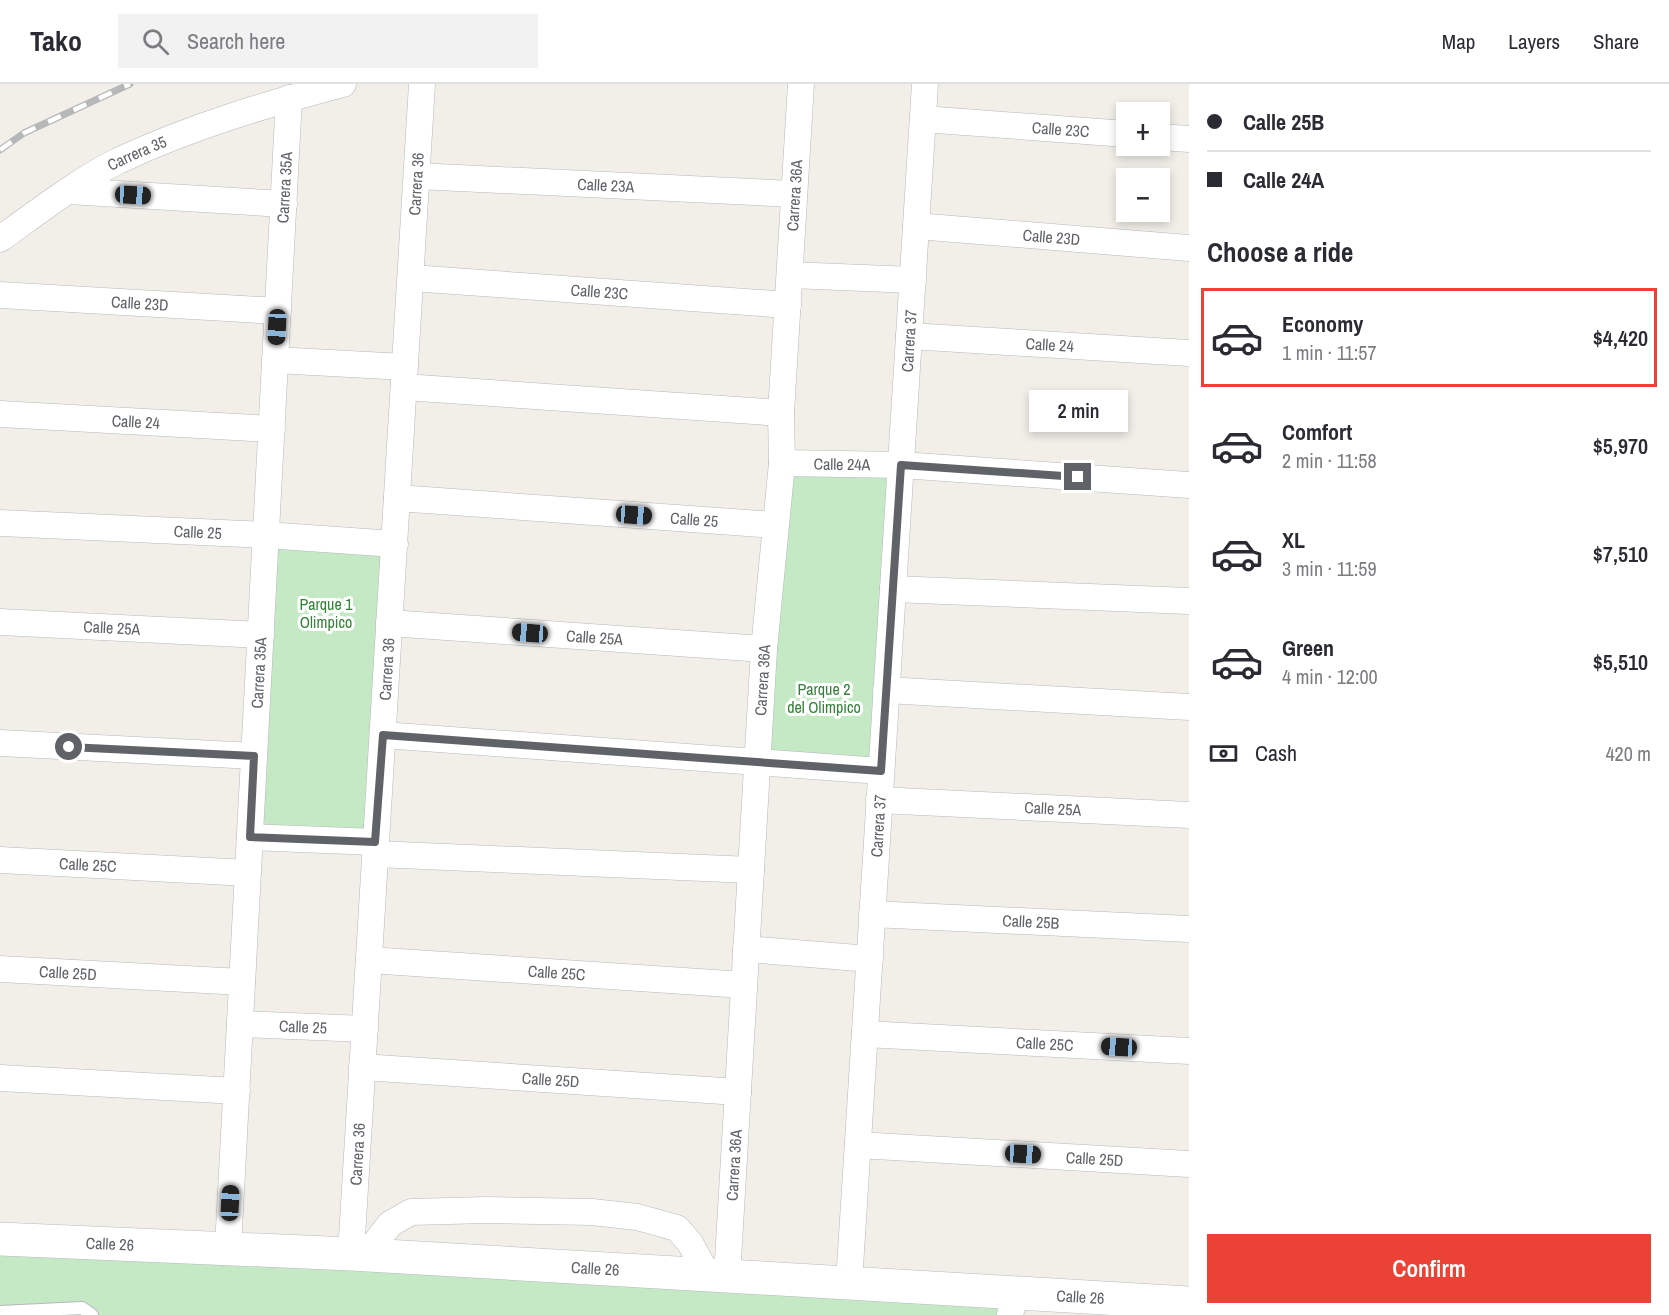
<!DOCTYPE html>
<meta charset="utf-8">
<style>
:root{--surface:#fff;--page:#f2f2f3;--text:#2b2b33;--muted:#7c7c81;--line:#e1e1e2;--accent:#ea4335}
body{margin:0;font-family:"Archivo Narrow",sans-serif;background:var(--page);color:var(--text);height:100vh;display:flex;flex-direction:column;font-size:22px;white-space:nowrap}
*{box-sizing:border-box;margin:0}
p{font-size:20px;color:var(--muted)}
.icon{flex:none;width:33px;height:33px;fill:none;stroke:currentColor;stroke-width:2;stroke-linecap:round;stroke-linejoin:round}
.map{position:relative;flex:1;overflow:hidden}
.side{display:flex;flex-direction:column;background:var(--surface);width:480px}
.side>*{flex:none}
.hud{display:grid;align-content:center;height:132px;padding:0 18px;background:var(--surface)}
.buttons{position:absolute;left:1116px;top:18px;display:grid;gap:12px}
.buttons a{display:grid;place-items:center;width:54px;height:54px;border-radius:0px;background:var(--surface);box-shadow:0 3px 9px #0003;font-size:30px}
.end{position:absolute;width:27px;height:27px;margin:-14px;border:8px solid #5f6368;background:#fff;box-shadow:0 0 0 3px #fff}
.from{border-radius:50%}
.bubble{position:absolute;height:42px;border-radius:0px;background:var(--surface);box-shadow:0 3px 9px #0003;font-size:20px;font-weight:600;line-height:42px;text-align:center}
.car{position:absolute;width:18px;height:36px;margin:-18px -9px;border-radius:8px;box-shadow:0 0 4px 2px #0007;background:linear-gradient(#222 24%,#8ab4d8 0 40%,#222 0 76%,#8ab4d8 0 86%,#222 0)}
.hud b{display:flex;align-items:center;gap:21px;height:57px;font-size:22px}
.hud b+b{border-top:2px solid var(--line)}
.hud i{width:15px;height:15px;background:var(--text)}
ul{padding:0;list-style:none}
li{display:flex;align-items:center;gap:18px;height:99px;margin:0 12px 9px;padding:0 6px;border:3px solid transparent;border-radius:0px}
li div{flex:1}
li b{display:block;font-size:22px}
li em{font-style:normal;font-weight:600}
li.active{border-color:var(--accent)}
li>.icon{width:54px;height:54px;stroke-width:1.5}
h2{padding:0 18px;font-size:27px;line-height:72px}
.pay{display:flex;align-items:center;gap:15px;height:66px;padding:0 18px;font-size:22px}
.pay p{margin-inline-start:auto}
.button{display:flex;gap:12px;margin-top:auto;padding:12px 18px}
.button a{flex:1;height:69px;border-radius:0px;background:var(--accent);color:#fff;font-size:24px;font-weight:600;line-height:69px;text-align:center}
header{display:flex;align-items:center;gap:36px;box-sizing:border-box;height:84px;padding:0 30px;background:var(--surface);border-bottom:2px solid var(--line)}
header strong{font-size:28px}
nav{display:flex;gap:33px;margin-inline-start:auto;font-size:21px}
.search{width:420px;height:54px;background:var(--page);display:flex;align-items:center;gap:15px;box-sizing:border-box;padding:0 21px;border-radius:0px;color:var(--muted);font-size:22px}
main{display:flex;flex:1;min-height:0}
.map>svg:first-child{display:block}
.green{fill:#c5e8c5}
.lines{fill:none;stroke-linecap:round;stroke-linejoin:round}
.lane-casing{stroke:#b5b8bc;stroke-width:14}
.street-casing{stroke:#b5b8bc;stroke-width:27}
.secondary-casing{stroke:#b6babf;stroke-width:34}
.lane{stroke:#fff;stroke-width:12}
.street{stroke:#fff;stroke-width:26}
.secondary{stroke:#fff;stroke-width:33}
.rail-casing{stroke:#b6b7b8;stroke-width:7}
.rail{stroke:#fff;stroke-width:4.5;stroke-dasharray:14;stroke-linecap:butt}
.route{stroke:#5f6368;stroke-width:8}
.labels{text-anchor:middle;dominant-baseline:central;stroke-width:6;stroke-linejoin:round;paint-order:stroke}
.street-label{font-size:16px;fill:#5f6368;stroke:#fff}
.park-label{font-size:16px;fill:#348238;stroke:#fff}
</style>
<header>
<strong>Tako</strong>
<div class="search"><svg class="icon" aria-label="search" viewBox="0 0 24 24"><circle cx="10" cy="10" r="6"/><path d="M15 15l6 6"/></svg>Search here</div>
<nav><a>Map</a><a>Layers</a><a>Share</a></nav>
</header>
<main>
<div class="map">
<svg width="1189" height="1231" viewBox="0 0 1189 1231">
<rect width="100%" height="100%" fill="#f1efe8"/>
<g class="green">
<polygon points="782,379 901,381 881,687 757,676"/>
<polygon points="266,451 395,460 376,758 250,753"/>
<polygon points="0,1159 1014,1210 1008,1231 0,1231"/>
</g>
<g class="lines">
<defs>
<polyline id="lane" points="0,1228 82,1224 92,1231"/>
<g id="street">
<path id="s1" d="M923,35L1126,50"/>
<polyline points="1160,53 1189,55"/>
<path id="s2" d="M417,92L794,110"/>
<polyline points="68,107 284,120"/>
<path id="s3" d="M916,142L1189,164"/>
<path id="s4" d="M0,155C38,128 76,98 118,77C190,43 267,20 343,0"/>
<polyline points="790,191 913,196"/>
<path id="s5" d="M411,194L788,221"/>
<path id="s6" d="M0,211L278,227"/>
<path id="s7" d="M909,252L1189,269"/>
<polyline points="275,276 405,283"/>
<polyline points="404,303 781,329"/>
<path id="s8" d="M0,330L272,345"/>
<path id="s9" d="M782,379L901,381L1189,401"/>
<path id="s10" d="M397,414L775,441"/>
<path id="s11" d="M0,439L266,451L395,460"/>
<polyline points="893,505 1189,517"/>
<path id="s12" d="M0,538L261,551"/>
<path id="s13" d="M389,539L764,565"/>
<polyline points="886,606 1189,623"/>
<polyline points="383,651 881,687"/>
<polyline points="0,659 254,672"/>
<path id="s14" d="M879,716L1189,731"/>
<polyline points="250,753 376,758"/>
<polyline points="376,770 751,786"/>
<path id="s15" d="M0,776L248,789"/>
<path id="s16" d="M872,830L1189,845"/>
<polyline points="746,865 870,875"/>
<path id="s17" d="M369,876L744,901"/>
<path id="s18" d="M0,885L242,898"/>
<path id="s19" d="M240,940L365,945"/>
<path id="s20" d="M865,950L1189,967"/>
<path id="s21" d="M362,983L738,1008"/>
<polyline points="0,994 237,1007"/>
<path id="s22" d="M858,1061L1189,1080"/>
<path id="s23" d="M228,1164L289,14"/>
<path id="s24" d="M351,1170L422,0"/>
<polyline points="366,1171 390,1140 411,1128 487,1126 592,1128 637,1133 677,1144 690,1159 708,1192"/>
<path id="s25" d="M727,1193L764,565L782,379L781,329L801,0"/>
<path id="s26" d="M849,1199L925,0"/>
<polyline points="1010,1231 1016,1208"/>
</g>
<g id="secondary">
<path id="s27" d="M0,1155L351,1170L1189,1219"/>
</g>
</defs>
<use href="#lane" class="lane-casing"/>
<use href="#street" class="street-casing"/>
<use href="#secondary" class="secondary-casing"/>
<use href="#lane" class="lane"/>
<use href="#street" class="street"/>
<use href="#secondary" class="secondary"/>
<defs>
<polyline id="rail" points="0,66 24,49 130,0"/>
</defs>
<use href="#rail" class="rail-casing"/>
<use href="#rail" class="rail"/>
</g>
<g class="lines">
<polyline class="route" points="69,663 254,672 250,753 375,758 383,651 881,687 901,381 1078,393"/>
</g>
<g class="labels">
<g class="street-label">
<text stroke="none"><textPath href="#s1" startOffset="138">Calle 23C</textPath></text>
<text stroke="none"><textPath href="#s4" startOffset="162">Carrera 35</textPath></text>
<text stroke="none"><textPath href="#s24" startOffset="1072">Carrera 36</textPath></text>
<text stroke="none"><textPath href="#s2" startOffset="189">Calle 23A</textPath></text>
<text stroke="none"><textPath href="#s23" startOffset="1062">Carrera 35A</textPath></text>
<text stroke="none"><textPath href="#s25" startOffset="1084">Carrera 36A</textPath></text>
<text stroke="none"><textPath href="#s3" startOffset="136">Calle 23D</textPath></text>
<text stroke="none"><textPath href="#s5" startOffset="189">Calle 23C</textPath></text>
<text stroke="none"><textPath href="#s6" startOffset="140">Calle 23D</textPath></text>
<text stroke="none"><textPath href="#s26" startOffset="944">Carrera 37</textPath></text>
<text stroke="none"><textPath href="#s7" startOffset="141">Calle 24</textPath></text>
<text stroke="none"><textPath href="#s8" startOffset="136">Calle 24</textPath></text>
<text stroke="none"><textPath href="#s9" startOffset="60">Calle 24A</textPath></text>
<text stroke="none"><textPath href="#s10" startOffset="298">Calle 25</textPath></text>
<text stroke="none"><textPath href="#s11" startOffset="198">Calle 25</textPath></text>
<text stroke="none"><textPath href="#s12" startOffset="112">Calle 25A</textPath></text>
<text stroke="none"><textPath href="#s13" startOffset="206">Calle 25A</textPath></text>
<text stroke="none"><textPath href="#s24" startOffset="586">Carrera 36</textPath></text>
<text stroke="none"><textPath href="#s23" startOffset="576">Carrera 35A</textPath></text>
<text stroke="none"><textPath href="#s25" startOffset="598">Carrera 36A</textPath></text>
<text stroke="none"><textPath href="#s14" startOffset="174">Calle 25A</textPath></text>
<text stroke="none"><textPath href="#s26" startOffset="458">Carrera 37</textPath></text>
<text stroke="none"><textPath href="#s15" startOffset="88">Calle 25C</textPath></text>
<text stroke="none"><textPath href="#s16" startOffset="159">Calle 25B</textPath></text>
<text stroke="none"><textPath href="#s18" startOffset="68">Calle 25D</textPath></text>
<text stroke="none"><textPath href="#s17" startOffset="188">Calle 25C</textPath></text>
<text stroke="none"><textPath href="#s19" startOffset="63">Calle 25</textPath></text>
<text stroke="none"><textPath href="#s20" startOffset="180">Calle 25C</textPath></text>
<text stroke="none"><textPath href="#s21" startOffset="189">Calle 25D</textPath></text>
<text stroke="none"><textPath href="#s24" startOffset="100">Carrera 36</textPath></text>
<text stroke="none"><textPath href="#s22" startOffset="237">Calle 25D</textPath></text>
<text stroke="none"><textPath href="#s25" startOffset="112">Carrera 36A</textPath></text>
<text stroke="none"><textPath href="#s27" startOffset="110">Calle 26</textPath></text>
<text stroke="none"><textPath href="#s27" startOffset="596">Calle 26</textPath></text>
<text stroke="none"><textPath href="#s27" startOffset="1082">Calle 26</textPath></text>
</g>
<g class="park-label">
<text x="326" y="520">Parque 1<tspan x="326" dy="18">Olimpico</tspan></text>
<text x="824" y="605">Parque 2<tspan x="824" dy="18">del Olimpico</tspan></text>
</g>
</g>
</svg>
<div class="buttons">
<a>+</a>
<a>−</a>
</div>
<i class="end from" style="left:69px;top:663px"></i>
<i class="end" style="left:1078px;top:393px"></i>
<div class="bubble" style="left:1029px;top:306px;width:99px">2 min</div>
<i class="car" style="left:133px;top:111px;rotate:93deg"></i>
<i class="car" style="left:277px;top:243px;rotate:183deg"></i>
<i class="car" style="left:634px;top:431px;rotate:94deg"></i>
<i class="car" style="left:530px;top:549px;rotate:274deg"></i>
<i class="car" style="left:1119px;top:963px;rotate:273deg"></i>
<i class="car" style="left:1023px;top:1070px;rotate:93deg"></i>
<i class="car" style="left:230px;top:1119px;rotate:3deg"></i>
</div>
<section class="side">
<div class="hud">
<b><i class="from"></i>Calle 25B</b>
<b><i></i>Calle 24A</b>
</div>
<h2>Choose a ride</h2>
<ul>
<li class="active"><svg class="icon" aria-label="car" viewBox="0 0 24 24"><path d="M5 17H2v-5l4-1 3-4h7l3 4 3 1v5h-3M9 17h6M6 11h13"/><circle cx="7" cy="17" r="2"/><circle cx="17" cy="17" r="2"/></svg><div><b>Economy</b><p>1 min · 11:57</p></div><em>$4,420</em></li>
<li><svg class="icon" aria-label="car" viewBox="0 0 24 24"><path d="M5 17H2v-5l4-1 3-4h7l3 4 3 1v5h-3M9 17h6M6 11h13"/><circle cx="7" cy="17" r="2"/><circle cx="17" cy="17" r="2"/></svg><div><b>Comfort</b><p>2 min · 11:58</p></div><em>$5,970</em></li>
<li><svg class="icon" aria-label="car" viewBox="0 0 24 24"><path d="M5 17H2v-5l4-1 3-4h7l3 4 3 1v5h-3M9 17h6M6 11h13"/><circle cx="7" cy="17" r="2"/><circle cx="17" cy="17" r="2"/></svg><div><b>XL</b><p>3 min · 11:59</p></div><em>$7,510</em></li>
<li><svg class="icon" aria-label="car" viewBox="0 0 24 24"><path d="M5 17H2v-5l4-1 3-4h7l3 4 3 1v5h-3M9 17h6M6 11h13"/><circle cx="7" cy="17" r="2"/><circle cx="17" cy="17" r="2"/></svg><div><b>Green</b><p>4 min · 12:00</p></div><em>$5,510</em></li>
</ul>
<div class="pay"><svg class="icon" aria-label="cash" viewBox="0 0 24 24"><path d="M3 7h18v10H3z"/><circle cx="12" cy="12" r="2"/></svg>Cash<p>420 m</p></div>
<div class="button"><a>Confirm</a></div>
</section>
</main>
